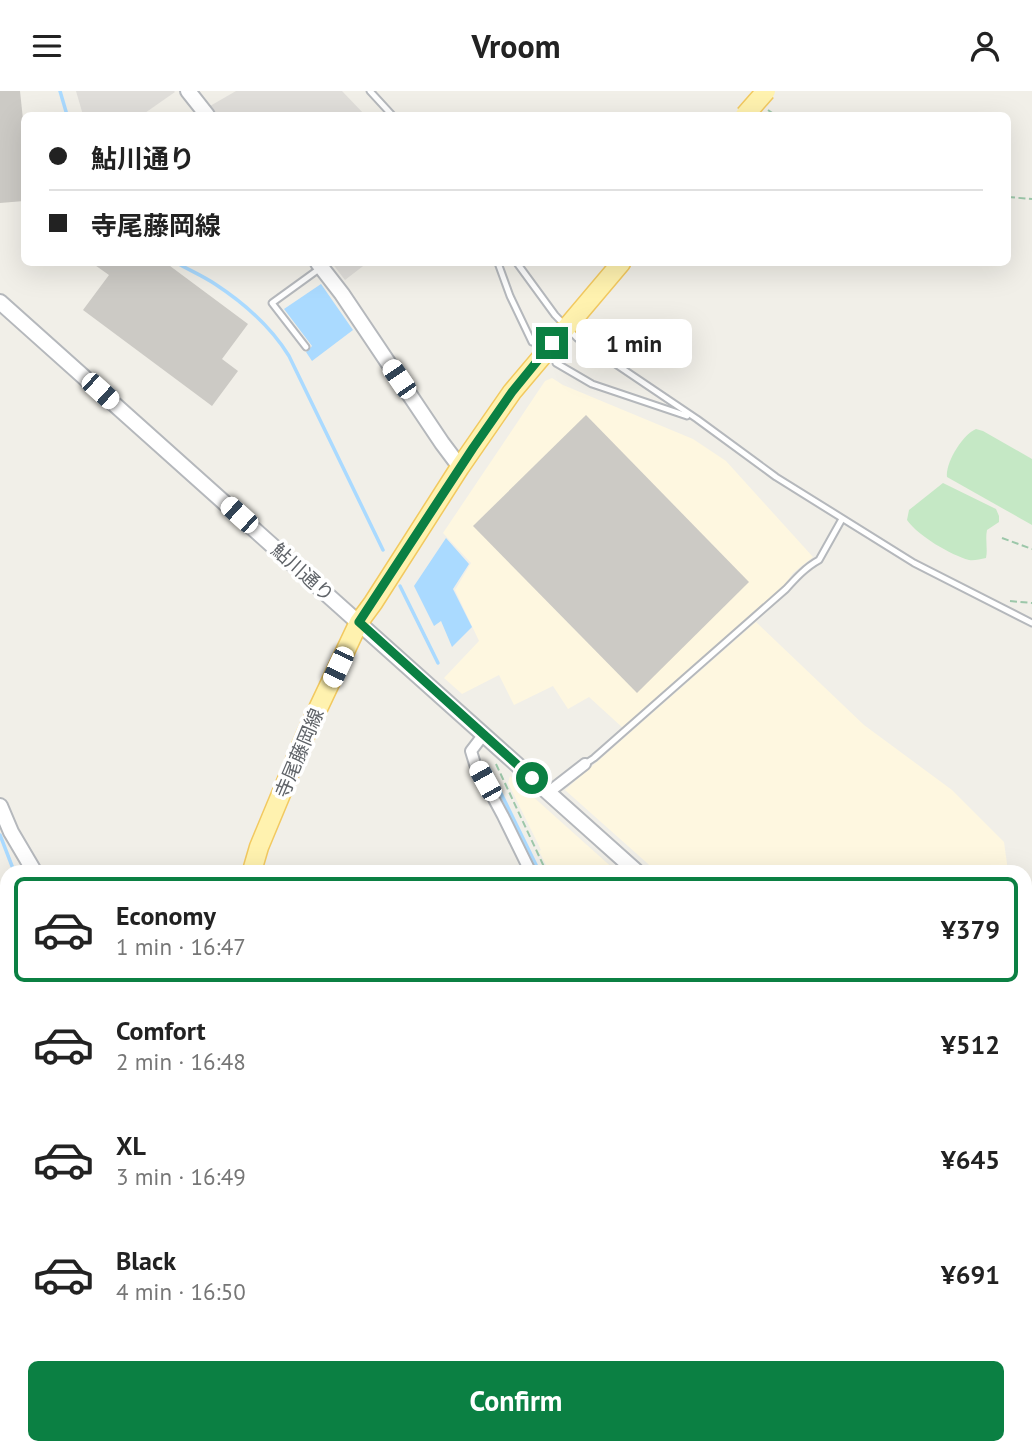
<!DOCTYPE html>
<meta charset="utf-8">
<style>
:root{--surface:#fff;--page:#f6f6f6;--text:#222;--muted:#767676;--line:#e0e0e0;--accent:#0b8043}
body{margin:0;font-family:"PT Sans","Noto Sans JP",sans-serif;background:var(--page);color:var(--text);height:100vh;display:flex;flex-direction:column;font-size:26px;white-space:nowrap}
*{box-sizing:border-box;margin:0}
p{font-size:23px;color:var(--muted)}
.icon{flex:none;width:38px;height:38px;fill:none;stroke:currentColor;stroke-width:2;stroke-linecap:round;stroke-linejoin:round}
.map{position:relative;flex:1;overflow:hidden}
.details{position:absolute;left:0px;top:774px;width:1032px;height:590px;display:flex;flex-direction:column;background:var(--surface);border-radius:21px 21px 0 0;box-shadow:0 7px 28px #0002}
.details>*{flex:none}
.top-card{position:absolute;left:21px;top:21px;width:990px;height:154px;border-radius:10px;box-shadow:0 7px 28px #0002;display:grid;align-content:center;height:154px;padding:0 28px;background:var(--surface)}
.end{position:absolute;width:32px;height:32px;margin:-16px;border:9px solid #0b8043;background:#fff;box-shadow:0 0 0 4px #fff}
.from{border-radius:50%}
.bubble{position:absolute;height:49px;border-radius:10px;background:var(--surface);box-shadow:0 7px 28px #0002;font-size:23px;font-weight:700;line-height:49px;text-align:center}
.car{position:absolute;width:21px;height:42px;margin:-21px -10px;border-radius:9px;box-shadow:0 0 5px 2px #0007;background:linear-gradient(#fff 24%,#345 0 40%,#fff 0 76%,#345 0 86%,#fff 0)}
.top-card b{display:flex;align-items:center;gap:24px;height:66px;font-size:26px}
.top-card b+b{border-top:2px solid var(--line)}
.top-card i{width:18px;height:18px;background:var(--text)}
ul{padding:12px 0 0;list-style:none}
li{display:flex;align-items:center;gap:21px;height:105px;margin:0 14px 10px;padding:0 14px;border:4px solid transparent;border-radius:10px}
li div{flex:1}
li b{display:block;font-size:26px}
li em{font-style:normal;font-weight:700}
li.on{border-color:var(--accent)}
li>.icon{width:63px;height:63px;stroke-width:1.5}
.cta{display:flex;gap:14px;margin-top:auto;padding:14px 28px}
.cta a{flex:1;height:80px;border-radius:10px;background:var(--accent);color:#fff;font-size:28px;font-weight:700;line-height:80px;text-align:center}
header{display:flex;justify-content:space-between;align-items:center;height:91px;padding:0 28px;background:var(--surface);font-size:32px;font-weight:700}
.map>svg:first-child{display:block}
.commercial{fill:#fef7e0}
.industrial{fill:#e0deda}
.green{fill:#c5e8c5}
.water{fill:#aadaff}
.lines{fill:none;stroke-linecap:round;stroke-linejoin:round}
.stream{stroke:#aadaff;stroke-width:3.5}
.building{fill:#cccac5}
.service-casing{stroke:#b5b8bc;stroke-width:9}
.minor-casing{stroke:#b5b8bc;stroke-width:14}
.tertiary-casing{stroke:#b5b8bc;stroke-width:18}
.primary-casing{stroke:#f2c960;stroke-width:21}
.path{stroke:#9cc7a9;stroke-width:2;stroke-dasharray:7 3.5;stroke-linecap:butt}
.service{stroke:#fff;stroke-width:5}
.minor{stroke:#fff;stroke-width:10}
.tertiary{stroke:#fff;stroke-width:14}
.primary{stroke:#fff2af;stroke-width:18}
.primary-bridge-casing{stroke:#f2c960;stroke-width:21;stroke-linecap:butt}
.primary-bridge{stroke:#fff2af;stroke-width:18}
.route{stroke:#0b8043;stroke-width:9}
.labels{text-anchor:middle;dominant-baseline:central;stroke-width:7;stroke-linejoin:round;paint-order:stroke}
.street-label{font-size:19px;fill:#5f6368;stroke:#fff}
</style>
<header><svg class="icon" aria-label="menu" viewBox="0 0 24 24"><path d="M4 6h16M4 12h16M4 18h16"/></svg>Vroom<svg class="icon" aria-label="person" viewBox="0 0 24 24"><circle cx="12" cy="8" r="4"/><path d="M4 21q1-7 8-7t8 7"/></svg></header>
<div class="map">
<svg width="1032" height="1363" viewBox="0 0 1032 1363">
<rect width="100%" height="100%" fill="#f1efe8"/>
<g class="commercial">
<polygon points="552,287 563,294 693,348 726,370 813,466 793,482 781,499 623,637 589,606 568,618 553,595 514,614 499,584 462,603 444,587 479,550 455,499 471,472 443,442 545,290"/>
<polygon points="756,531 864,634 952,699 1004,751 1008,780 656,780 565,699"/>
<polygon points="510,685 616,780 549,780 539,760 541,759 508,692"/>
<polygon points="610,1356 804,1356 807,1363 606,1363 607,1358"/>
</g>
<g class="industrial">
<polygon points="76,0 174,0 175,1 142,24 83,24"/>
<polygon points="236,0 342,0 365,24 218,24 210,15"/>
<polygon points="332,172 367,172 345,189"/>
</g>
<g class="green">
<path d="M976,338L983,340L1032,368V434L947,386C945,372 963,343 976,338Z"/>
<path d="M943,392L996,418L999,425V431L987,439C985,449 988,458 986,467C980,468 974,470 969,469C951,464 918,445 907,429L909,419Z"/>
</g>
<g class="water">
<polygon points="321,193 353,239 312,270 306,261 312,255 284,218"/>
<polygon points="446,447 469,473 453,498 472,536 452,556 441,530 434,535 414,495"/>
</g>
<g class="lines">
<g class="stream">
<polyline points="60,0 67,24"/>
<path d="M177,172C189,179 203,185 215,193C244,212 271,236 289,265L383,459"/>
<polyline points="400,495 438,572"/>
<polyline points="489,678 539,780"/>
<polyline points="0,744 12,775 16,780"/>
<polyline points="548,1356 551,1363"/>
<polyline points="820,1356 823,1363"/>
</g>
</g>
<g class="building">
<polygon points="0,0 20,0 24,38 24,110 0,112"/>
<polygon points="92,172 166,172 248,233 222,268 238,280 212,315 83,219 109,184"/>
<polygon points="586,324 749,491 637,602 473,435"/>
</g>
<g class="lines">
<defs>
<g id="service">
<polyline points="370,0 392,24"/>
<polyline points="498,172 510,205 532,251"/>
<polyline points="517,172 555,224 577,247 697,328 776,386 914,472 1032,532"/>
<polyline points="306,256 272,212 319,178"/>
<polyline points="556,272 592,293 687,325"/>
<path d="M585,673L594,667L786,498C796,487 806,476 819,469L842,428"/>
<polyline points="1026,1235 1032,1240"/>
</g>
<g id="minor">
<polyline points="484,643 471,660 475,673 503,725 530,780"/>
<polyline points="549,701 585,673"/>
<polyline points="0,1132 7,1128"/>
<polyline points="0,1215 7,1220"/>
<polyline points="0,1292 7,1292"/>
<polyline points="227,1356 230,1363"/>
<polyline points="312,1356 316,1363"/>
<polyline points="424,1356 427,1363"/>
<polyline points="811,1356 815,1363"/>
<polyline points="1015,1356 1017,1363"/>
<polyline points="589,1363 591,1357 596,1363"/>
</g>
<g id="tertiary">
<polyline points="188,0 207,24"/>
<polyline points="318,172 342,203 442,352 460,376"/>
<polyline points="0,211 636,780"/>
<polyline points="0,715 11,741 34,780"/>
<polyline points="1026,1127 1032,1133"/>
<polyline points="590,1356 592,1356"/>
</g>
<polyline id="primary" points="252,780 259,756 306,643 359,531 373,512 460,376 512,301 621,172"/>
</defs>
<use href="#service" class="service-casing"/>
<use href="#minor" class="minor-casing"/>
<use href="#tertiary" class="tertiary-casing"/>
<use href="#primary" class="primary-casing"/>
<g class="path">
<polyline points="768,19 775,24"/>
<polyline points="1008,106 1032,108"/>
<polyline points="1002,447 1032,458"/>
<polyline points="1010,510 1032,512"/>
<polyline points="496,673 546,780"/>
<polyline points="0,829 7,825"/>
<polyline points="80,1356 81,1363"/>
</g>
<use href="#service" class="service"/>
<use href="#minor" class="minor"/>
<use href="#tertiary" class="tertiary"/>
<use href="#primary" class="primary"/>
<defs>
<polyline id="primary-bridge" points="745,24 766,0"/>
</defs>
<use href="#primary-bridge" class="primary-bridge-casing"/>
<use href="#primary-bridge" class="primary-bridge"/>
</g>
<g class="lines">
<polyline class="route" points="532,687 359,531 473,357 512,301 552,252"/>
</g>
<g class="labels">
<g class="street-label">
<text transform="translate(303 481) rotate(42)">鮎川通り</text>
<text transform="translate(299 662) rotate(-67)">寺尾藤岡線</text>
</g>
</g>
</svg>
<i class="end from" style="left:532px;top:687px"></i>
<i class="end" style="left:552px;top:252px"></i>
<div class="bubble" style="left:576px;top:228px;width:116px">1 min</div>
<i class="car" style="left:399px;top:288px;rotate:326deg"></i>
<i class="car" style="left:100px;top:300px;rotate:132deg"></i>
<i class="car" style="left:239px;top:424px;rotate:312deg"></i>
<i class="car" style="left:338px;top:576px;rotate:205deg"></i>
<i class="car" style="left:485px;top:690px;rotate:331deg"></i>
<div class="top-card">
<b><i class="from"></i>鮎川通り</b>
<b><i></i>寺尾藤岡線</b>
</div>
<section class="details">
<ul>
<li class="on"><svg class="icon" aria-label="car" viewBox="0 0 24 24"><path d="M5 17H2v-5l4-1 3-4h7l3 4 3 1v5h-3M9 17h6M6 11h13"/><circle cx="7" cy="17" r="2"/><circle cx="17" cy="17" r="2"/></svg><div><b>Economy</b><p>1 min · 16:47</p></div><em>¥379</em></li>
<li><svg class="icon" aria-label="car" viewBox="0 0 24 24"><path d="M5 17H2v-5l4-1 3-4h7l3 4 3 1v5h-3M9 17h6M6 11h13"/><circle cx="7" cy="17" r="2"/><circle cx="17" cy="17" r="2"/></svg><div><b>Comfort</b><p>2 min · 16:48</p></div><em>¥512</em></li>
<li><svg class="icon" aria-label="car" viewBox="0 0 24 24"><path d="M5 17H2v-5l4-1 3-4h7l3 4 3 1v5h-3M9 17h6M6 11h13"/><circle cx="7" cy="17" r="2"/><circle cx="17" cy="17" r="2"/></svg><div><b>XL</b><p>3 min · 16:49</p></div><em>¥645</em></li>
<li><svg class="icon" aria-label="car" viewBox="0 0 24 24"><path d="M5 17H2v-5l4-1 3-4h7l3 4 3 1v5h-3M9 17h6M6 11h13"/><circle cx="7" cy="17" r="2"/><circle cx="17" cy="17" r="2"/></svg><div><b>Black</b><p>4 min · 16:50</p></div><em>¥691</em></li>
</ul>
<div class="cta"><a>Confirm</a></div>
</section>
</div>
